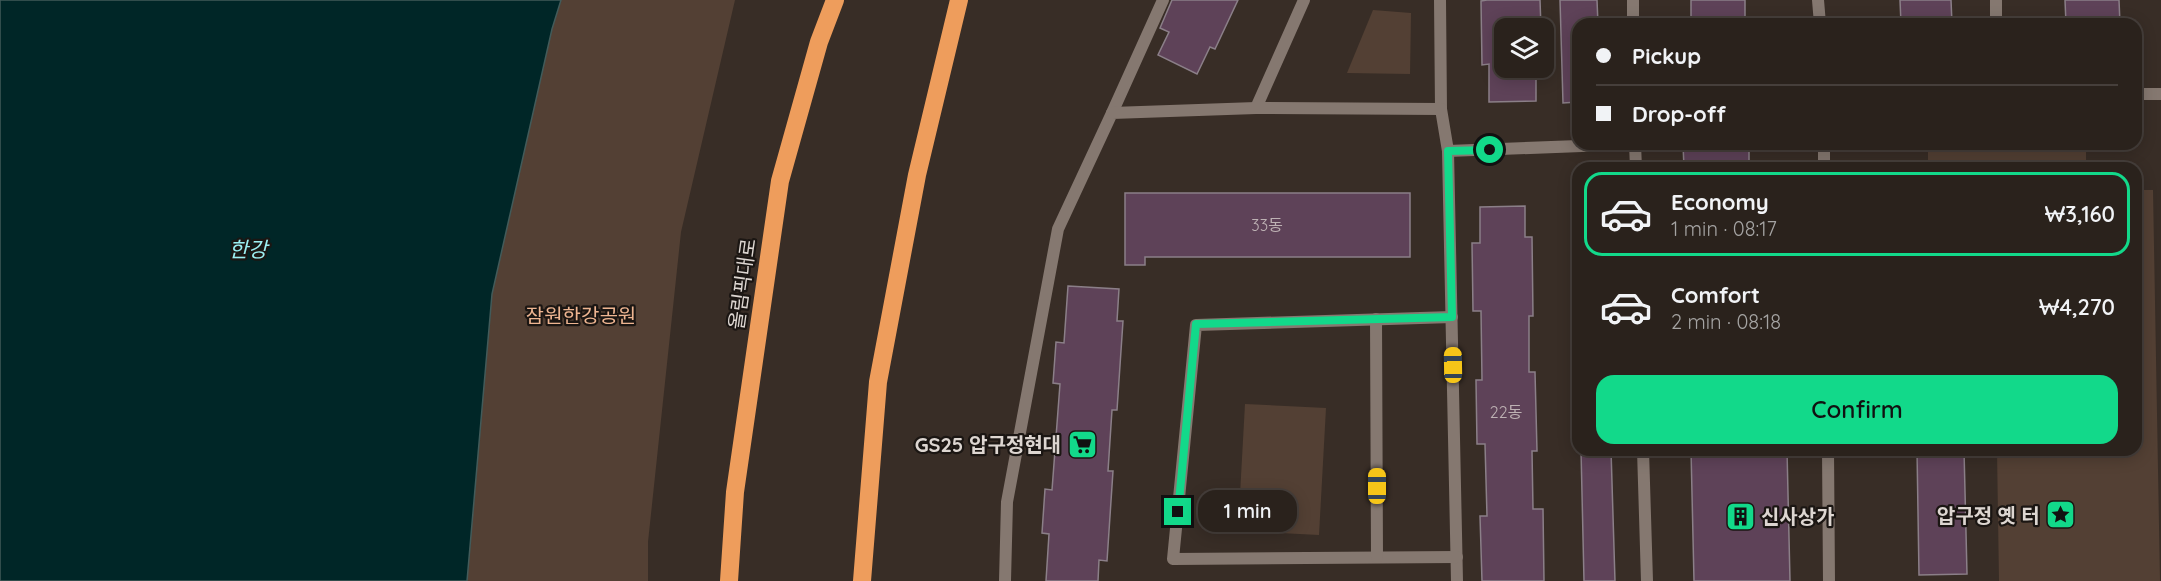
<!DOCTYPE html>
<meta charset="utf-8">
<style>
:root{--surface:#2a221c;--page:#362f29;--text:#f1f3f6;--muted:#a5a4a3;--line:#463f3b;--accent:#12d98a}
body{margin:0;font-family:Quicksand,"Noto Sans KR",sans-serif;background:var(--page);color:var(--text);height:100vh;display:flex;flex-direction:column;font-size:22px;white-space:nowrap}
*{box-sizing:border-box;margin:0}
p{font-size:20px;color:var(--muted)}
.icon{flex:none;width:33px;height:33px;fill:none;stroke:currentColor;stroke-width:2;stroke-linecap:round;stroke-linejoin:round}
.map{position:relative;flex:1;overflow:hidden}
.panel{position:absolute;left:1572px;top:162px;width:570px;height:294px;display:flex;flex-direction:column;background:var(--surface);border-radius:18px;box-shadow:0 3px 15px #0003,0 0 0 2px var(--line)}
.panel>*{flex:none}
.hud{position:absolute;left:1572px;top:18px;width:570px;height:132px;border-radius:18px;box-shadow:0 3px 15px #0003,0 0 0 2px var(--line);display:grid;align-content:center;height:132px;padding:0 24px;background:var(--surface)}
.tools{position:absolute;left:1494px;top:18px;display:grid;gap:12px}
.tools a{display:grid;place-items:center;width:60px;height:60px;border-radius:12px;background:var(--surface);box-shadow:0 3px 15px #0003,0 0 0 2px var(--line);font-size:30px}
.end{position:absolute;width:27px;height:27px;margin:-14px;border:8px solid #12d98a;background:#111;box-shadow:0 0 0 3px #111}
.from{border-radius:50%}
.bubble{position:absolute;height:42px;border-radius:18px;background:var(--surface);box-shadow:0 3px 15px #0003,0 0 0 2px var(--line);font-size:20px;font-weight:600;line-height:42px;text-align:center}
.car{position:absolute;width:18px;height:36px;margin:-18px -9px;border-radius:8px;box-shadow:0 0 4px 2px #0007;background:linear-gradient(#f5c518 24%,#345 0 40%,#f5c518 0 76%,#345 0 86%,#f5c518 0)}
.hud b{display:flex;align-items:center;gap:21px;height:57px;font-size:22px}
.hud b+b{border-top:2px solid var(--line)}
.hud i{width:15px;height:15px;background:var(--text)}
ul{padding:10px 0 0;list-style:none}
li{display:flex;align-items:center;gap:18px;height:84px;margin:0 12px 9px;padding:0 12px;border:3px solid transparent;border-radius:18px}
li div{flex:1}
li b{display:block;font-size:22px}
li em{font-style:normal;font-weight:600}
li.active{border-color:var(--accent)}
li>.icon{width:54px;height:54px;stroke-width:1.5}
.cta{display:flex;gap:12px;margin-top:auto;padding:12px 24px}
.cta a{flex:1;height:69px;border-radius:18px;background:var(--accent);color:#111;font-size:24px;font-weight:600;line-height:69px;text-align:center}
.map>svg:first-child{display:block}
.green{fill:#534034}
.water{fill:#002627;stroke:#425b5a;stroke-width:1.5}
.building{fill:#5e4258;stroke:#8b7f88;stroke-width:1.5}
.lines{fill:none;stroke-linecap:round;stroke-linejoin:round}
.lane{stroke:#857870;stroke-width:12}
.street{stroke:#857870;stroke-width:12}
.highway{stroke:#ee9d5c;stroke-width:18}
.route{stroke:#12d98a;stroke-width:8}
.labels{text-anchor:middle;dominant-baseline:central;stroke-width:4.5;stroke-linejoin:round;paint-order:stroke}
.number-label{font-size:16px;fill:#bdb1b3}
.street-label{font-size:20px;fill:#ddd6d1;stroke:#1b1613}
.park-label{font-size:20px;fill:#eeb591;stroke:#1b1613}
.poi-label{font-size:20px;font-weight:bold;fill:#ddd6d1;stroke:#1b1613;text-anchor:end}
.water-label{font-size:21px;font-style:italic;fill:#9beff2;stroke:#1b1613}
</style>
<div class="map">
<svg width="2161" height="581" viewBox="0 0 2161 581">
<rect width="100%" height="100%" fill="#382d26"/>
<g class="green">
<polygon points="561,0 735,0 681,232 648,542 648,581 467,581 492,293 552,29"/>
<polygon points="1373,10 1411,13 1410,74 1347,73"/>
<rect x="1928" y="144" width="158" height="24"/>
<polygon points="2136,190 2153,190 2160,581 1999,581 1997,450 2136,450"/>
<polygon points="1245,404 1326,408 1319,535 1238,531"/>
</g>
<polygon class="water" points="0,0 561,0 552,29 492,294 467,581 0,581"/>
<g class="building">
<polygon points="1172,0 1238,0 1215,49 1210,47 1197,74 1158,55 1169,32 1160,28"/>
<polygon points="1487,0 1540,0 1541,28 1504,28 1504,68 1541,68 1541,71 1536,72 1536,101 1489,102 1489,64 1482,65 1481,1"/>
<polygon points="1560,0 1597,0 1598,24 1578,24 1578,102 1563,103"/>
<rect x="1691" y="0" width="54" height="24"/>
<polygon points="1900,0 1951,0 1952,24 1901,24"/>
<polygon points="2065,0 2119,0 2120,24 2066,24"/>
<polygon points="1683,144 1749,144 1749,168 1684,168"/>
<polygon points="1125,193 1410,193 1410,257 1145,257 1145,265 1125,265"/>
<polygon points="1525,206 1525,237 1532,237 1533,316 1529,316 1529,372 1535,372 1537,451 1532,451 1533,509 1543,509 1544,581 1482,581 1480,516 1487,516 1485,444 1477,444 1476,380 1482,380 1481,311 1473,311 1472,243 1480,243 1480,207"/>
<polygon points="1575,224 1578,224 1578,341"/>
<polygon points="1068,286 1119,289 1117,321 1123,321 1117,410 1112,410 1108,471 1113,471 1107,561 1099,560 1098,581 1046,581 1049,534 1042,533 1045,489 1052,490 1060,384 1053,383 1056,342 1064,343"/>
<polygon points="1581,450 1611,450 1615,581 1584,581"/>
<polygon points="1691,450 1787,450 1790,581 1694,581"/>
<polygon points="1917,450 1964,450 1967,574 1919,575"/>
</g>
<g class="lines">
<g class="lane">
<polyline points="1440,0 1441,109"/>
<polyline points="1818,0 1820,24"/>
<polyline points="1996,0 1996,24"/>
<polyline points="1256,108 1304,0"/>
<polyline points="1112,113 1163,0"/>
<polyline points="1824,144 1824,168"/>
<polyline points="1448,151 1457,581"/>
<polyline points="1452,317 1196,325 1173,559 1457,557"/>
<polyline points="1376,319 1377,557"/>
<polyline points="1828,450 1829,581"/>
<polyline points="1005,581 1007,502 1058,229 1112,113 1256,108 1441,109 1448,151 1633,144"/>
</g>
<g class="street">
<polyline points="1633,0 1633,24"/>
<polyline points="2136,94 2161,94"/>
<polyline points="1635,144 1636,168"/>
<polyline points="1643,450 1647,581"/>
</g>
<g class="highway">
<polyline points="729,581 735,492 780,181 819,42 835,0"/>
<polyline points="862,581 878,382 917,175 959,0"/>
</g>
</g>
<g class="lines">
<polyline class="route" points="1178,512 1196,324 1452,317 1448,151 1490,150"/>
</g>
<defs>
<symbol id="supermarket-square" viewBox="-11 -11 22 22"><rect x="-9" y="-9" width="18" height="18" rx="4" fill="#12d98a" stroke="#1b1613"/><path d="M-6-5.5h2.5l.6 2H6L4.5 2H-2.5L-4.4-4H-6ZM-1.5 3.2a1.3 1.3 0 1 0 .1 0ZM3 3.2a1.3 1.3 0 1 0 .1 0Z" fill="#111"/></symbol>
<symbol id="sight-square" viewBox="-11 -11 22 22"><rect x="-9" y="-9" width="18" height="18" rx="4" fill="#12d98a" stroke="#1b1613"/><path d="M0-6L1.8-2.2L6-1.7L2.9 1.2L3.7 5.4L0 3.3L-3.7 5.4L-2.9 1.2L-6-1.7L-1.8-2.2Z" fill="#111"/></symbol>
<symbol id="building-square" viewBox="-11 -11 22 22"><rect x="-9" y="-9" width="18" height="18" rx="4" fill="#12d98a" stroke="#1b1613"/><path d="M-4-6H4V6H1V3H-1V6H-4ZM-2.5-4.3h1.7v1.8h-1.7ZM.8-4.3h1.7v1.8H.8ZM-2.5-1h1.7V.8h-1.7ZM.8-1h1.7V.8H.8Z" fill="#111"/></symbol>
</defs>
<g fill-rule="evenodd">
<use href="#supermarket-square" x="1066" y="428" width="33" height="33"/>
<use href="#sight-square" x="2044" y="498" width="33" height="33"/>
<use href="#building-square" x="1724" y="500" width="33" height="33"/>
</g>
<g class="labels">
<g class="number-label">
<text x="1267" y="225">33동</text>
<text x="1506" y="412">22동</text>
</g>
<g class="street-label">
<text transform="translate(742 284) rotate(-82)">올림픽대로</text>
</g>
<g class="park-label">
<text x="581" y="315">잠원한강공원</text>
</g>
<g class="poi-label">
<text x="1061" y="444">GS25 압구정현대</text>
<text x="2040" y="515">압구정 옛 터</text>
<text x="1761" y="516" text-anchor="start">신사상가</text>
</g>
<g class="water-label">
<text x="248" y="249">한강</text>
</g>
</g>
</svg>
<div class="tools">
<a><svg class="icon" aria-label="layers" viewBox="0 0 24 24"><path d="M12 4l9 5-9 5-9-5zM3 14l9 5 9-5"/></svg></a>
</div>
<i class="end from" style="left:1490px;top:150px"></i>
<i class="end" style="left:1178px;top:512px"></i>
<div class="bubble" style="left:1198px;top:490px;width:99px">1 min</div>
<i class="car" style="left:1453px;top:365px;rotate:359deg"></i>
<i class="car" style="left:1377px;top:486px;rotate:0deg"></i>
<div class="hud">
<b><i class="from"></i>Pickup</b>
<b><i></i>Drop-off</b>
</div>
<section class="panel">
<ul>
<li class="active"><svg class="icon" aria-label="car" viewBox="0 0 24 24"><path d="M5 17H2v-5l4-1 3-4h7l3 4 3 1v5h-3M9 17h6M6 11h13"/><circle cx="7" cy="17" r="2"/><circle cx="17" cy="17" r="2"/></svg><div><b>Economy</b><p>1 min · 08:17</p></div><em>₩3,160</em></li>
<li><svg class="icon" aria-label="car" viewBox="0 0 24 24"><path d="M5 17H2v-5l4-1 3-4h7l3 4 3 1v5h-3M9 17h6M6 11h13"/><circle cx="7" cy="17" r="2"/><circle cx="17" cy="17" r="2"/></svg><div><b>Comfort</b><p>2 min · 08:18</p></div><em>₩4,270</em></li>
</ul>
<div class="cta"><a>Confirm</a></div>
</section>
</div>
